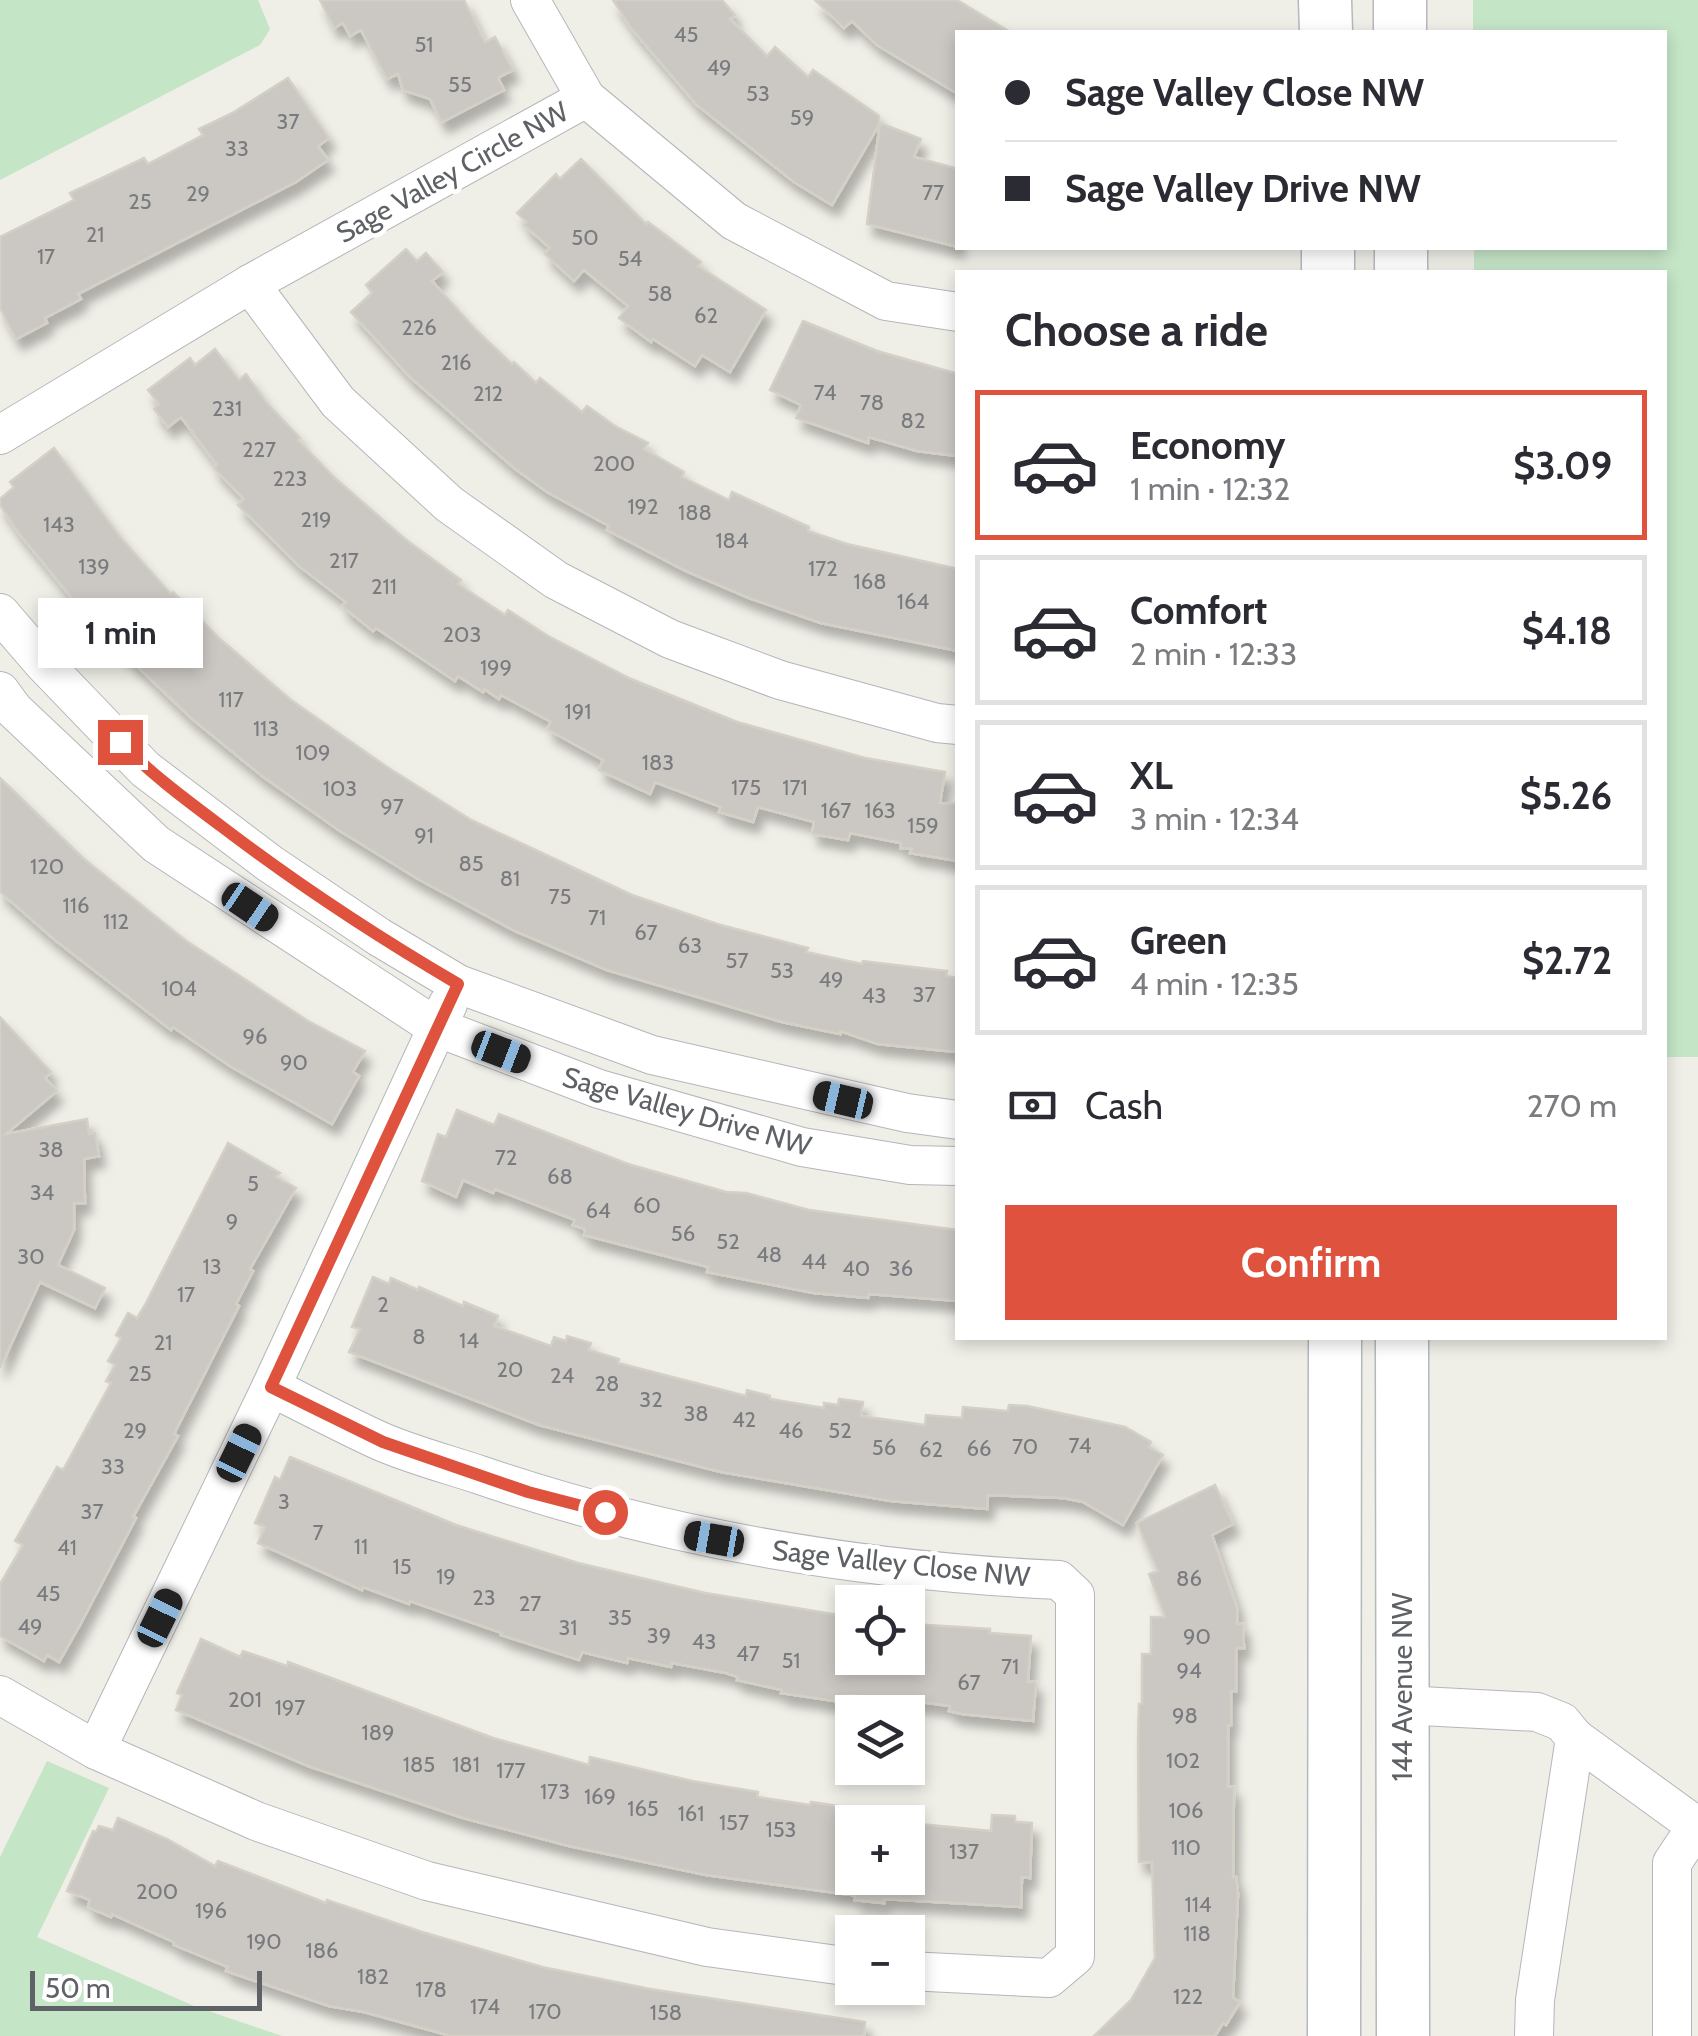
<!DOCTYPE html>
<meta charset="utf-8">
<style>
:root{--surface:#fff;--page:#f2f2f3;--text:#2b2b33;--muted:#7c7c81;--line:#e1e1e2;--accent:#de523e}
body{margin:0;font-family:Cabin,sans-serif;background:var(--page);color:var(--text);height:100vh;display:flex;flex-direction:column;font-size:38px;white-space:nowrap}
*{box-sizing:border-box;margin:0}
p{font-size:32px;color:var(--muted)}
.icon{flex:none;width:55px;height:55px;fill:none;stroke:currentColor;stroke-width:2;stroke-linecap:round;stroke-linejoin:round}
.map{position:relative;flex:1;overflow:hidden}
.sheet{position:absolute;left:955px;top:270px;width:712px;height:1070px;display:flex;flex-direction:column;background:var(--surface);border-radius:0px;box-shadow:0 5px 15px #0003}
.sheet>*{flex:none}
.banner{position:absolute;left:955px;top:30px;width:712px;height:220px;border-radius:0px;box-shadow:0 5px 15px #0003;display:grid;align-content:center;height:220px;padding:0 50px;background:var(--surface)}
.controls{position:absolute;left:835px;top:1585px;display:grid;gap:20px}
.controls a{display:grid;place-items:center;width:90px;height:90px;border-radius:0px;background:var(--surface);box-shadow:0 5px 15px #0003;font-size:50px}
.scale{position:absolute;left:30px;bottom:25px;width:232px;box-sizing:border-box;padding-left:10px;border:5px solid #5e6166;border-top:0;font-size:28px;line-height:35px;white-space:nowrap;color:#5e6166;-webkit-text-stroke:8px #fff;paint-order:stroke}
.end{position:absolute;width:45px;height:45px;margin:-22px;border:12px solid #de523e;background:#fff;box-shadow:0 0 0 5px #fff}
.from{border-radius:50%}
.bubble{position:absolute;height:70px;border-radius:0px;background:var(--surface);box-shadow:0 5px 15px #0003;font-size:32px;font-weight:700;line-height:70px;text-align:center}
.car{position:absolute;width:30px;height:60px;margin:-30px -15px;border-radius:12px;box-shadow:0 0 8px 2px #0007;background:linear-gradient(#222 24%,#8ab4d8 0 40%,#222 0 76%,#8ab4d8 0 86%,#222 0)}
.banner b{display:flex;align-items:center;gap:35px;height:95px;font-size:38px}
.banner b+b{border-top:2px solid var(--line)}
.banner i{width:25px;height:25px;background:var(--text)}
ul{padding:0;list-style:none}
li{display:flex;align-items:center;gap:30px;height:150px;margin:0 20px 15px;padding:0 30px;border:5px solid var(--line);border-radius:0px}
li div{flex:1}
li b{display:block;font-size:38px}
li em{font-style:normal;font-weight:700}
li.on{border-color:var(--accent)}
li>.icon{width:90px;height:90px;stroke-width:1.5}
h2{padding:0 50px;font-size:45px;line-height:120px}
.pay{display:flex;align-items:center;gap:25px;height:110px;padding:0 50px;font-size:38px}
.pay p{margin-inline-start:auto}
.action{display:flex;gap:20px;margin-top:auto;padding:20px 50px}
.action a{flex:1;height:115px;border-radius:0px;background:var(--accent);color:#fff;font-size:40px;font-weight:700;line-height:115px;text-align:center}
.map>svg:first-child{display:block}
.green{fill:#c5e5c7}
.building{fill:#cbc8c4;stroke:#d4d0c6;stroke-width:2.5;filter:url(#shadow)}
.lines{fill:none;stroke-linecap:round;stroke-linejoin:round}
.street-casing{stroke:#b4b6ba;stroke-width:40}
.secondary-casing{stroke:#b5b8bd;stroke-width:55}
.street{stroke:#fff;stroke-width:38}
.secondary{stroke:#fff;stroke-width:52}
.route{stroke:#de523e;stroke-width:12}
.labels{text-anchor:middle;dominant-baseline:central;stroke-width:9;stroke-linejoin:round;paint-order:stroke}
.number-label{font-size:22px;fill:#797b7e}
.street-label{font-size:28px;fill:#5e6166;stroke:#fff}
</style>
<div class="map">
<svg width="1698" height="2036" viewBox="0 0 1698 2036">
<defs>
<filter id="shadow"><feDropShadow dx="6" dy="11" stdDeviation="5" flood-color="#0004"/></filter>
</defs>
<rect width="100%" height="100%" fill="#efeee7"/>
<g class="green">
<polygon points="0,0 258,0 270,29 260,45 0,180"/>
<polygon points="1473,0 1698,0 1698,1057 1665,1057 1665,272 1474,272 1474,248 1665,248 1665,32 1473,32"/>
<polygon points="47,1761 109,1788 37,1937 194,2006 282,2036 0,2036 0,1857"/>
</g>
<g class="building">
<polygon points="320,0 464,0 485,42 495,37 513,70 498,78 504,90 442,122 430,99 403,90 398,74 387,79 361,30 350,36 343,23 334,28"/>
<polygon points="613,0 722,0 735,15 730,19 767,56 775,47 808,77 813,70 879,116 879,125 832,205 794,182 697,105 632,29"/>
<polygon points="815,0 957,0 1010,32 958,32 958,94 877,45 852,21 844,28"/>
<polygon points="288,78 329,138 318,146 328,160 296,182 78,294 81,299 45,318 47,323 16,339 0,308 0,237 74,200 70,193 144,158 148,164 203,135 199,129 234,112"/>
<polygon points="880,123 921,139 914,157 958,169 958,247 867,224"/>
<polygon points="581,159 646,224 648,222 701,262 698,266 766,310 730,372 702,355 695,366 653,339 651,342 619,318 628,306 584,270 574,281 545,254 550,248 524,225 527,222 517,213 556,174 560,179"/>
<polygon points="406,249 417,261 426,253 443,272 432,281 476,330 512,364 514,362 536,383 540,378 582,412 587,406 615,426 648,443 644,449 684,472 682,477 729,500 732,492 809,527 808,531 847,544 958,569 958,651 821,623 749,598 686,571 607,530 609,526 547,492 514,468 410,377 351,312 372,293 366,285"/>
<polygon points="803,321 877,351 958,374 958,456 917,451 869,437 868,443 796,418 801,405 770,390"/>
<polygon points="215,349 239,380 246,374 267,403 300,438 298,440 336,479 405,539 461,580 458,584 505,615 508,610 548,636 631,679 737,722 865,758 945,772 940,803 958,804 958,861 910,853 912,849 901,848 901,843 850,833 848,840 812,834 814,822 758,807 753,822 719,812 721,807 655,782 650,794 599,770 603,760 547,729 551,722 501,695 499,699 484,689 483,692 458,676 455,681 376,628 373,631 342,606 346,602 299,566 238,505 244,499 214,468 217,465 181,417 168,427 154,409 159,404 148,390 190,358 195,365"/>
<polygon points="54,448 121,538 171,594 173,592 220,639 291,700 387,767 471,820 632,895 717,924 808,948 806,952 862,964 863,961 947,971 946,976 958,978 958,1052 878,1044 840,1031 840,1034 782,1022 607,970 515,931 418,879 340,831 262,776 191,718 94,625 18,532 0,505 0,499 14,487 10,482"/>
<polygon points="0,778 84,859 185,940 308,1021 365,1051 353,1072 359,1076 332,1124 230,1066 173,1027 171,1030 55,940 0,892"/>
<polygon points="0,1017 51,1072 45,1078 57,1091 6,1134 87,1119 89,1134 95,1133 99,1156 84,1159 85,1203 74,1203 74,1230 58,1265 105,1288 95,1308 40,1282 0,1368"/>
<polygon points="457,1110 494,1125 499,1114 628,1164 726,1192 746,1193 809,1210 958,1230 958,1301 869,1294 868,1298 814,1293 707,1272 708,1267 584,1235 585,1229 573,1225 575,1220 495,1189 493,1193 463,1180 456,1197 422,1181 438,1134 446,1137"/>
<polygon points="228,1143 280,1173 276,1177 296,1188 250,1269 253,1271 236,1304 239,1306 174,1434 178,1436 133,1517 136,1518 80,1625 59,1662 47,1655 44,1661 0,1636 0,1584 23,1545 15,1541 57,1467 63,1470 111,1383 106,1381 115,1365 108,1361 121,1338 116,1335 128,1313 137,1318 145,1305"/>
<polygon points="373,1277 389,1284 391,1278 418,1290 419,1287 463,1306 464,1302 498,1316 494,1326 551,1346 554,1337 566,1341 567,1336 591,1343 589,1350 619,1359 618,1363 746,1396 747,1390 770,1396 770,1399 824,1408 824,1403 838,1405 839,1399 863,1402 861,1416 925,1425 926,1415 962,1418 963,1407 1008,1411 1009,1405 1027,1406 1125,1427 1151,1442 1149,1447 1163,1455 1123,1525 1083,1502 1064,1498 988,1495 987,1509 891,1501 721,1472 539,1425 349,1352 360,1329 352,1327"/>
<polygon points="290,1457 456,1525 578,1563 705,1593 851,1617 848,1641 852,1642 852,1658 910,1658 913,1624 990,1629 990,1633 1031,1636 1028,1682 1036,1682 1033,1721 962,1714 949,1711 950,1706 906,1700 848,1695 848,1700 835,1698 835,1701 781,1693 782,1690 737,1680 738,1677 726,1673 672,1663 671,1667 628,1658 627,1663 582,1652 579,1660 501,1635 502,1633 410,1601 409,1604 363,1587 362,1590 258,1543 265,1527 255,1523 275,1477 280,1480"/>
<polygon points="1215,1485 1233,1524 1212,1535 1237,1608 1237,1624 1243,1624 1244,1648 1236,1648 1236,1691 1231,1691 1231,1725 1228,1725 1228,1787 1234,1787 1233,1877 1236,1877 1238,1894 1233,1998 1240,2002 1226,2025 1223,2023 1215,2036 1094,2036 1131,2000 1155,1958 1152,1862 1139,1862 1138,1742 1139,1704 1142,1704 1142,1654 1151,1654 1151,1617 1165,1617 1149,1574 1158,1571 1137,1523"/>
<polygon points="201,1639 240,1657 243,1651 287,1666 288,1662 493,1738 589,1765 590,1757 692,1781 758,1792 757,1797 810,1805 811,1802 852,1808 852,1895 706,1875 569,1846 463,1818 308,1766 176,1710 182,1695 177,1693"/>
<polygon points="992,1815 1015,1816 1015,1822 1032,1823 1030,1878 1022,1877 1021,1907 884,1899 884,1903 855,1900 854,1878 908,1878 908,1823 991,1831"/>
<polygon points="118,1818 167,1839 215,1866 218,1861 326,1903 327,1900 422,1932 542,1967 650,1989 865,2022 864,2036 451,2036 364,2012 329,2006 226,1971 228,1967 174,1945 174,1942 112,1914 111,1917 88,1907 90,1900 67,1891 93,1831 96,1832 99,1826 113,1830"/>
</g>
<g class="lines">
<defs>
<g id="street">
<polyline points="530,0 586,98"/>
<polyline points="250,284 338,402 449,504 556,580 670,639 780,680 937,723 958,725"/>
<polyline points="0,435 250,284 586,98 734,221 886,301 958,312"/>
<polyline points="0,613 43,663 145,769 269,863 379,937 458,984 652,1055 907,1113 958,1120"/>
<polyline points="0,691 14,710 156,844 436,1027 599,1089 802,1147 910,1165 958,1166"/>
<path d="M271,1387C307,1405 343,1424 380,1441C412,1455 447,1464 480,1475C667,1539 862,1571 1059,1580L1075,1595V1956L1049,1978L908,1971"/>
<polyline points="0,1695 96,1750 256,1821 427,1881 707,1947 852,1967"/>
<polyline points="1402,1705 1537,1712 1562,1722 1575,1738 1535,2000 1534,2036"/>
<polyline points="1575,1738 1695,1825"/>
<polyline points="96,1750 271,1387 448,1004"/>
<polyline points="1672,2036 1672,1863 1698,1824"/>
</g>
<g id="secondary">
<polyline points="1325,0 1326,32"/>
<polyline points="1400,0 1400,32"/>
<polyline points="1328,248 1328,272"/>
<polyline points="1401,248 1401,272"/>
<polyline points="1402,1338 1403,2036"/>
<polyline points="1334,2036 1335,1338"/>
</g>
</defs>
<use href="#street" class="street-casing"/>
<use href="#secondary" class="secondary-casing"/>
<use href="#street" class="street"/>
<use href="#secondary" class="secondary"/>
</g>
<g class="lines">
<path class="route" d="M120,742C151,774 185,799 221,826C297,884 376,936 458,984L271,1387L383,1442L528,1492L605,1512"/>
</g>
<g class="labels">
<g class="number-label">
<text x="686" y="34">45</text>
<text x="424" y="44">51</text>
<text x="719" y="67">49</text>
<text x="460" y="84">55</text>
<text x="758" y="93">53</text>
<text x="802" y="117">59</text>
<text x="288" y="121">37</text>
<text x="237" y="148">33</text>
<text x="933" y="192">77</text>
<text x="198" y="193">29</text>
<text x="140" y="201">25</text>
<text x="95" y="234">21</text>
<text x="585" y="237">50</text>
<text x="46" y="256">17</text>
<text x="630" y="258">54</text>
<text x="660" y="293">58</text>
<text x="706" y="315">62</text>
<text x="419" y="327">226</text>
<text x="456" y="362">216</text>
<text x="825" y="392">74</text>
<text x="488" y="393">212</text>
<text x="872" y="402">78</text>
<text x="227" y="408">231</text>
<text x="913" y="420">82</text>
<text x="259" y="449">227</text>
<text x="614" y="463">200</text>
<text x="290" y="478">223</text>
<text x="643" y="506">192</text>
<text x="695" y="512">188</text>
<text x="316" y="519">219</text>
<text x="59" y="524">143</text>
<text x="732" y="540">184</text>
<text x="344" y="560">217</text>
<text x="94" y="566">139</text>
<text x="823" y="568">172</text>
<text x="870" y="581">168</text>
<text x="384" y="586">211</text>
<text x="913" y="601">164</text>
<text x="462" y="634">203</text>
<text x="496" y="667">199</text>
<text x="231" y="699">117</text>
<text x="578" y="711">191</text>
<text x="266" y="728">113</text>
<text x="313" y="752">109</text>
<text x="658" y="762">183</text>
<text x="746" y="787">175</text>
<text x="795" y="787">171</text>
<text x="340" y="788">103</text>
<text x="392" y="806">97</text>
<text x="836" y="810">167</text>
<text x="880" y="810">163</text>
<text x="923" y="825">159</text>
<text x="424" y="835">91</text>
<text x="471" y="863">85</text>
<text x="47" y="866">120</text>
<text x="510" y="878">81</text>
<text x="560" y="896">75</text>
<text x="76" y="905">116</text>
<text x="597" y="917">71</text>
<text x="116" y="921">112</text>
<text x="646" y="932">67</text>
<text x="690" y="945">63</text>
<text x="737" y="960">57</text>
<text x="782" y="970">53</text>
<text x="831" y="979">49</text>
<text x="179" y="988">104</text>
<text x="924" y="994">37</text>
<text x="874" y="995">43</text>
<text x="255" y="1036">96</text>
<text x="294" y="1062">90</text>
<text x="51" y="1149">38</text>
<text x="506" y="1157">72</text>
<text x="560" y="1176">68</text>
<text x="253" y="1183">5</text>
<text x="42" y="1192">34</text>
<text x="647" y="1205">60</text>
<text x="598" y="1210">64</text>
<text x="232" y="1221">9</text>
<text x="683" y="1233">56</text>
<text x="728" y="1241">52</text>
<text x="769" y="1254">48</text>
<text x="31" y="1256">30</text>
<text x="814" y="1261">44</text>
<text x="212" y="1266">13</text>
<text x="856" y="1268">40</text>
<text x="901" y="1268">36</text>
<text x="186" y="1294">17</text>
<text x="383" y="1304">2</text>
<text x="419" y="1336">8</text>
<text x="469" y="1340">14</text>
<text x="163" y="1342">21</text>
<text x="510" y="1369">20</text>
<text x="140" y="1373">25</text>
<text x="562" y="1375">24</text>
<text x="607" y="1383">28</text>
<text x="651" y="1399">32</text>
<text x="696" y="1413">38</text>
<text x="744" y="1419">42</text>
<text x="135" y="1430">29</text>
<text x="791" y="1430">46</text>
<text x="840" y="1430">52</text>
<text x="1080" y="1445">74</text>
<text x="1025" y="1446">70</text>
<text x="884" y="1447">56</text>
<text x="979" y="1448">66</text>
<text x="931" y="1449">62</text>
<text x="113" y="1466">33</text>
<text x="284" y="1501">3</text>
<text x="92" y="1511">37</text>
<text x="318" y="1532">7</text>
<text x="361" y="1546">11</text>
<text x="67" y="1547">41</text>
<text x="402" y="1566">15</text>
<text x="446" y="1576">19</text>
<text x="1189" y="1578">86</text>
<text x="48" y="1593">45</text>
<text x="484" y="1597">23</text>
<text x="530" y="1603">27</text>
<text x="620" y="1617">35</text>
<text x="30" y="1626">49</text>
<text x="568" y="1627">31</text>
<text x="659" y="1635">39</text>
<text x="1197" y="1636">90</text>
<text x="704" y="1641">43</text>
<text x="748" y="1653">47</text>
<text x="791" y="1660">51</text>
<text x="1010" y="1666">71</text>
<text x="1189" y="1670">94</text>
<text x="969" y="1682">67</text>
<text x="245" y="1699">201</text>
<text x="290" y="1707">197</text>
<text x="1185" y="1715">98</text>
<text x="378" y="1732">189</text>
<text x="1183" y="1760">102</text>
<text x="419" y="1764">185</text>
<text x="466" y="1764">181</text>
<text x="511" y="1770">177</text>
<text x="555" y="1791">173</text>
<text x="600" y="1796">169</text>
<text x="643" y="1808">165</text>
<text x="1186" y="1810">106</text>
<text x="691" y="1813">161</text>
<text x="734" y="1822">157</text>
<text x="781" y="1829">153</text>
<text x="1186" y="1847">110</text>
<text x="964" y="1851">137</text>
<text x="157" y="1891">200</text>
<text x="1198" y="1904">114</text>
<text x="211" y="1910">196</text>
<text x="1197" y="1933">118</text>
<text x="264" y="1941">190</text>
<text x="322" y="1950">186</text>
<text x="373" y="1976">182</text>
<text x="431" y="1989">178</text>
<text x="1188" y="1996">122</text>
<text x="485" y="2006">174</text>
<text x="545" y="2011">170</text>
<text x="666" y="2012">158</text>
</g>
<g class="street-label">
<text transform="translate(452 172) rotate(-29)">Sage Valley Circle NW</text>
<text transform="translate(687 1111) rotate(16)">Sage Valley Drive NW</text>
<text transform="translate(901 1563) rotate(6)">Sage Valley Close NW</text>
<text transform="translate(1402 1687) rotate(-90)">144 Avenue NW</text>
</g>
</g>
</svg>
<div class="controls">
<a><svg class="icon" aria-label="locate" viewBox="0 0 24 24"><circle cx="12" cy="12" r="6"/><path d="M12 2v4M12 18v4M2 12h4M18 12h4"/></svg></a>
<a><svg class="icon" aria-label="layers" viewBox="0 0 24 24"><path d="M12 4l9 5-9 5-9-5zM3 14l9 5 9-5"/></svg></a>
<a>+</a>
<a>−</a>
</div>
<div class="scale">50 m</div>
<i class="end from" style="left:605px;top:1512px"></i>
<i class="end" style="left:120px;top:742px"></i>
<div class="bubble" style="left:38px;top:598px;width:165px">1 min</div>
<i class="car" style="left:250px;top:907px;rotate:124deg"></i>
<i class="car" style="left:501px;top:1052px;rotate:111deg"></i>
<i class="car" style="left:843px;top:1100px;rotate:283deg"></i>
<i class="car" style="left:239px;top:1453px;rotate:26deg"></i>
<i class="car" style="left:714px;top:1539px;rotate:280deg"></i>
<i class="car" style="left:160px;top:1618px;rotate:26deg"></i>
<div class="banner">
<b><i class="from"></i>Sage Valley Close NW</b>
<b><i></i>Sage Valley Drive NW</b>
</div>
<section class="sheet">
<h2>Choose a ride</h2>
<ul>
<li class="on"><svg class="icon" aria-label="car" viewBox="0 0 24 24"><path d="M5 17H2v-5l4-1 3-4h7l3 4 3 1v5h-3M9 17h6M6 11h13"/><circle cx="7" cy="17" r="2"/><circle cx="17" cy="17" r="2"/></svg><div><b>Economy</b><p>1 min · 12:32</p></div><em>$3.09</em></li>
<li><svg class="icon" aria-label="car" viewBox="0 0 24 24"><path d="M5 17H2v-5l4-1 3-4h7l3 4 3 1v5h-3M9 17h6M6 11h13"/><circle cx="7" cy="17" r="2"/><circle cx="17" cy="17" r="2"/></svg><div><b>Comfort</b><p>2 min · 12:33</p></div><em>$4.18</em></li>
<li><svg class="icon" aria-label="car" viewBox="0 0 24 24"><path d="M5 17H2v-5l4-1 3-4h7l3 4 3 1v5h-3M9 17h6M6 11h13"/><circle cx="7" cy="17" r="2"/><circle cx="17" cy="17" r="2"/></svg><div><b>XL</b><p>3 min · 12:34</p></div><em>$5.26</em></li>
<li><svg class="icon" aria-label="car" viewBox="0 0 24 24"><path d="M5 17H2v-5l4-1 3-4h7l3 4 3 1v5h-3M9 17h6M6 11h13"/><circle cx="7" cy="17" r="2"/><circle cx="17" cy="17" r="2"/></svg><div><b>Green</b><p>4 min · 12:35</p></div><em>$2.72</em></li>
</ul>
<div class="pay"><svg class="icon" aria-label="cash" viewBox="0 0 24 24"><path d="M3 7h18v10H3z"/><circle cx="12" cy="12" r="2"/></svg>Cash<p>270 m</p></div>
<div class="action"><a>Confirm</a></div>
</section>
</div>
